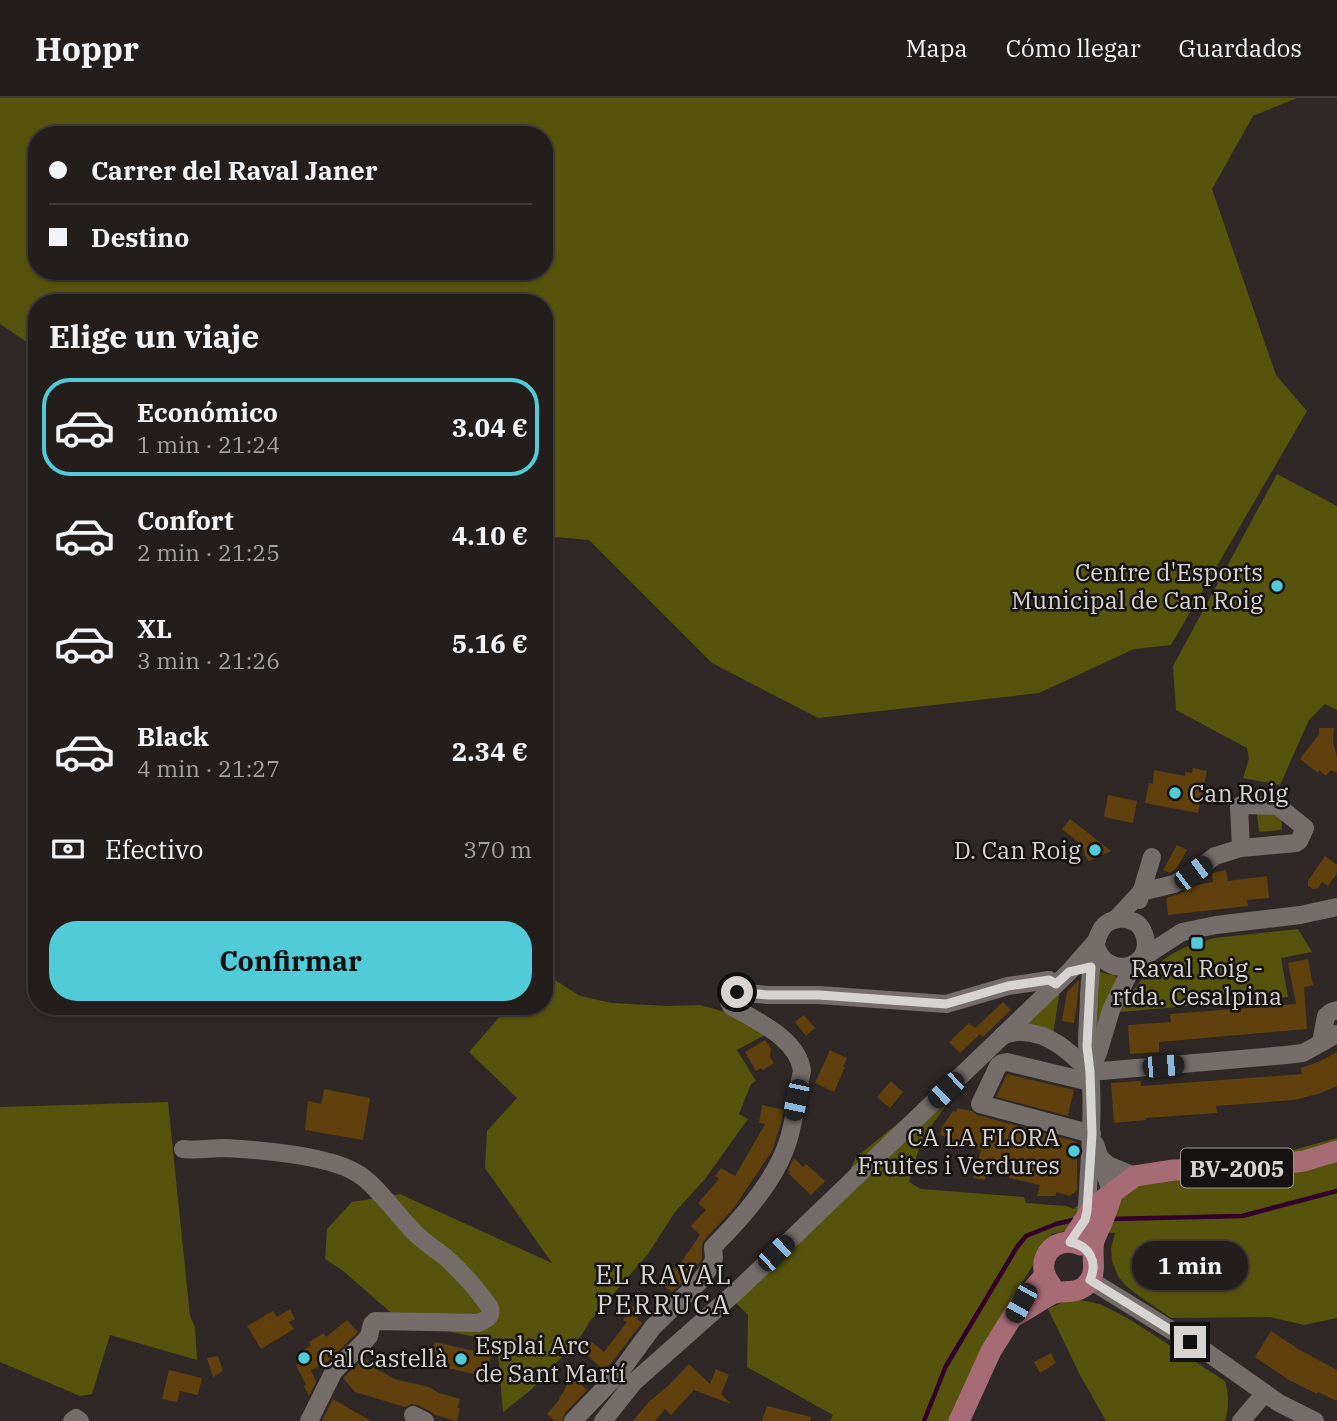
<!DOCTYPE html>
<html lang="es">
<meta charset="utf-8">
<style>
:root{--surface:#231e1c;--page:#2b2725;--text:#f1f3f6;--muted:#a3a2a3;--line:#403c3b;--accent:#52cbd8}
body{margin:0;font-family:"IBM Plex Serif",serif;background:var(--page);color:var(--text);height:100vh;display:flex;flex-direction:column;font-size:26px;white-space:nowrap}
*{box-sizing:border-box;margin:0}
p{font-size:23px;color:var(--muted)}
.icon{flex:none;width:38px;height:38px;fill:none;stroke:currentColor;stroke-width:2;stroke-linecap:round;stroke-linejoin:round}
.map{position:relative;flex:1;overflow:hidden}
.panel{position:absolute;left:28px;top:196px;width:525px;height:721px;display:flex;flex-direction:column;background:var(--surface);border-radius:28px;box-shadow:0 2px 5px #0004,0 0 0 2px var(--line)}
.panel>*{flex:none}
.top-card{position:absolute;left:28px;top:28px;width:525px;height:154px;border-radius:28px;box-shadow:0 2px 5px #0004,0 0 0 2px var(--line);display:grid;align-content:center;height:154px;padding:0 21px;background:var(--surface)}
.end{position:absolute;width:32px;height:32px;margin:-16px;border:9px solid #d7d3d1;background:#111;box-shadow:0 0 0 4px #111}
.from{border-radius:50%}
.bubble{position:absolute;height:49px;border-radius:24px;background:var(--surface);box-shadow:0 2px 5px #0004,0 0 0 2px var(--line);font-size:23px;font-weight:800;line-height:49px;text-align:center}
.car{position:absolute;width:21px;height:42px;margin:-21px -10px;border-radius:9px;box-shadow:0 0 5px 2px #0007;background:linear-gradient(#222 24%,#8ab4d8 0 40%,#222 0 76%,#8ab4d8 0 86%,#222 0)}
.top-card b{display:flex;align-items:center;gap:24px;height:66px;font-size:26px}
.top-card b+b{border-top:2px solid var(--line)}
.top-card i{width:18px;height:18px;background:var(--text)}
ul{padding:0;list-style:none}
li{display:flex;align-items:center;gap:21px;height:98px;margin:0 14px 10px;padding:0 7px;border:4px solid transparent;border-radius:28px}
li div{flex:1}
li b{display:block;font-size:26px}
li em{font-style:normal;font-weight:800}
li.current{border-color:var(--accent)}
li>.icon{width:63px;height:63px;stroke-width:1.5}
h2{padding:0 21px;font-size:32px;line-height:84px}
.pay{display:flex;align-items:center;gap:18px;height:77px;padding:0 21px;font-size:26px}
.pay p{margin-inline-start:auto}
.button{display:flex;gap:14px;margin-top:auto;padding:14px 21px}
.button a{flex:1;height:80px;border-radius:28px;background:var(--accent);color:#111;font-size:28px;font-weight:800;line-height:80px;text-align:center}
header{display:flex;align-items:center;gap:42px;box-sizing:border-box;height:98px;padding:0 35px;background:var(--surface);border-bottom:2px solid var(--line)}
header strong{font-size:33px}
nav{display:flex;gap:38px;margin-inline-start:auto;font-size:24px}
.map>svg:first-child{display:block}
.green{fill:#56530c;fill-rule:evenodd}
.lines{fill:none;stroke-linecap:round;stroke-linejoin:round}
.stream{stroke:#34002c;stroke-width:4.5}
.building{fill:#60400d}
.minor{stroke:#756d6a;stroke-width:18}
.major{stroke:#a66b75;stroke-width:21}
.route{stroke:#d7d3d1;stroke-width:9}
.poi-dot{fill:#52cbd8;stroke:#151211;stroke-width:2.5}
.labels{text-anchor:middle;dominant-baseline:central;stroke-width:5;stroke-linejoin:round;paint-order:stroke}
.shield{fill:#151211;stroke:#9d9997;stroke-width:2}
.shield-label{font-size:23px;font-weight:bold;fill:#d7d3d1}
.poi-label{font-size:24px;fill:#d7d3d1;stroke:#151211;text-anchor:end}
.neighbourhood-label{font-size:26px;letter-spacing:2px;fill:#d7d3d1;stroke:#151211}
</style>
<header>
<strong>Hoppr</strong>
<nav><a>Mapa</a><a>Cómo llegar</a><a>Guardados</a></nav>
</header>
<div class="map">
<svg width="1337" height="1323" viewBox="0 0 1337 1323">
<rect width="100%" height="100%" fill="#2f2826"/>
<g class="green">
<path d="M0,0H1297L1253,18L1212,91L1276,277L1307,313L1171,547L1134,551L1039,595L818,620L712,565L589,442L544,438V205H37V251L0,226ZM37,37H544V173H37Z"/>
<polygon points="1277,376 1337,408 1337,612 1325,606 1309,622 1280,687 1243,680 1249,661 1247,650 1176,612 1173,568"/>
<polygon points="1281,714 1282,732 1259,734 1257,716"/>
<path d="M1298,831L1312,854L1281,860L1288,899L1120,914C1137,882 1159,859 1193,846L1195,850L1202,847L1201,844L1214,840Z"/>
<polygon points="1100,874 1116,878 1117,882 1090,952 1096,875"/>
<polygon points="544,875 580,898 612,905 668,908 700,907 729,915 767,936 737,952 756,983 751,986 739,1016 748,1021 705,1081 675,1114 648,1156 590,1223 581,1238 531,1292 503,1314 497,1243 456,1235 397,1220 342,1172 325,1161 327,1131 352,1104 400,1096 552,1165 485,1070 487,1033 517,1000 469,954 509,908 544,908"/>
<polygon points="1060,892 1053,937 1025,925"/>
<polygon points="943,989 949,1004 922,1040 909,1084 921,1091 1024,1099 1026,1105 1067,1108 1073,1111 1132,1069 1290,1053 1337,1040 1337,1220 1304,1227 1270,1219 1171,1220 1139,1198 1125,1187 1118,1178 1112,1163 1111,1150 1115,1135 1068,1132 1052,1136 990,1237 949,1323 830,1323 833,1317 747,1269 748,1217 728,1197 847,1079 856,1059"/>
<polygon points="168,1004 190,1218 195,1229 197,1262 110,1237 92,1296 80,1298 0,1264 0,1009"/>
<path d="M1067,1202H1081L1100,1206L1129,1221L1225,1283C1229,1296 1229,1310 1225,1323H1106L1080,1277L1048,1211Z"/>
</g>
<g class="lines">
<g class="stream">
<polyline points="1110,1121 1242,1118 1337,1093"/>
<polyline points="924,1323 946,1268 1017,1149 1026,1138 1056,1126 1073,1122"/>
</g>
</g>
<g class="building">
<polygon points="1319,630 1334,630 1333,644 1337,659 1337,675 1331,672 1326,678 1319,672 1318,675 1300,661 1319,636"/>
<polygon points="1193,670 1207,673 1198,715 1145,705 1149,685 1153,686 1154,672 1185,678 1185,674 1192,675"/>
<polygon points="1108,697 1137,703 1133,725 1104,719"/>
<polygon points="1070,721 1083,731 1111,753 1089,763 1085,758 1083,748 1062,731"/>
<polygon points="1177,747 1187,752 1176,771 1170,775 1163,772"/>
<polygon points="1325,758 1337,767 1337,775 1328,788 1322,784 1318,790 1313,791 1308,788 1308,783"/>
<polygon points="1226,772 1228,783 1267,778 1269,800 1247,802 1248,808 1168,817 1166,800 1179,796 1196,787 1213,784 1212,775"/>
<polygon points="1308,861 1313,887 1304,889 1307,931 1159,944 1159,954 1130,956 1128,927 1171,924 1170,916 1296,906 1288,865"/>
<polygon points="1079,882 1077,905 1074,925 1062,923 1067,894"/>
<polygon points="1003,904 1011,912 983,939 980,936 960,955 949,944 969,925 975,930"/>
<polygon points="804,917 815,930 806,938 795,924"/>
<polygon points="765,942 771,951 770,959 774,965 763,972 761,970 756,973 745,954"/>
<polygon points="830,952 847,960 843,969 845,969 834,994 815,985"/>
<polygon points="1337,954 1337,988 1321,995 1294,1002 1216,1008 1217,1015 1146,1020 1146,1022 1114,1025 1111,985 1141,983 1141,988 1302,976 1301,970 1318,964"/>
<polygon points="1007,976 1074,992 1068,1018 996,999"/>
<polygon points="891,983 903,994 890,1010 877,999"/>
<polygon points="324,991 370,1000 363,1042 305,1032 308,1003 321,1006"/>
<polygon points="762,1007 784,1012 779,1032 772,1053 733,1111 705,1141 702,1146 702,1161 692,1175 672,1194 662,1187 675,1168 677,1170 700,1137 691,1128 706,1112 698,1105 719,1081 715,1078 721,1070 735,1078 765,1026 759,1025"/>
<polygon points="957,1010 972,1013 977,1017 1077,1044 1077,1093 1069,1098 1057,1094 1055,1098 1037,1098 1040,1087 1009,1080 1011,1072 990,1065 985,1082 973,1080 981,1052 951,1044 952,1041 940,1037 942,1029 953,1013 956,1014"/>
<polygon points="794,1060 803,1069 806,1066 825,1083 811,1097 789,1076 790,1074 788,1072"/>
<polygon points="643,1195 651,1201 637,1221 642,1225 605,1273 580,1251 588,1241 604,1254 627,1224 623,1222"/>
<polygon points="290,1211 295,1221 289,1224 294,1231 261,1251 247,1228 273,1213 277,1219"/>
<polygon points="347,1222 358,1234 326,1265 311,1272 316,1284 309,1298 304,1288 306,1287 296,1267 302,1265 297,1255 311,1248 309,1244 324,1235 326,1239"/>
<polygon points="1271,1233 1298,1251 1337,1272 1337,1303 1318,1294 1317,1296 1289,1282 1255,1259"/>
<polygon points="435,1244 491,1257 487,1279 430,1266"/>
<polygon points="1051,1255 1056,1265 1040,1275 1034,1264"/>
<polygon points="218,1258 223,1273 213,1279 207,1260"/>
<polygon points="365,1259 371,1268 395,1281 429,1289 439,1295 460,1301 457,1310 460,1310 457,1323 435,1317 430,1313 417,1307 412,1306 405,1309 355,1294 343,1280"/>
<polygon points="689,1266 710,1286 716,1271 729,1277 721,1296 731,1306 694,1292 671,1317 665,1311 655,1323 633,1323 651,1301 651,1302 668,1288"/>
<polygon points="169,1272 202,1280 198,1297 180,1293 177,1304 162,1301"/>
<polygon points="571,1277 587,1292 565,1315 562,1323 555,1323 547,1316 560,1301 559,1300 563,1295"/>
<polygon points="333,1301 371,1323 322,1323"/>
<polygon points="767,1308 811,1319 810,1323 762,1323"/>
</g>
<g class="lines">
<g class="minor">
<polyline points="1139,802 1152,759"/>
<polyline points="1116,821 1141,794 1174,786 1193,775 1215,758 1241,750 1296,745 1299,743 1305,730 1278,708 1241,707 1239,709 1241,750"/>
<polyline points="1139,862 1182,834 1216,827 1300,817 1337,809"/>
<polyline points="1337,912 1331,914 1326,918 1321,945 1337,936"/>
<path d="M1003,937C1008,936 1014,934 1019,934C1049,933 1071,955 1090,974"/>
<polyline points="1090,974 1286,957 1303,955 1321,945"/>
<polyline points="1090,974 1099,952 1111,912 1133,867"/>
<polyline points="1090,984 1007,964 1002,965 998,968 980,1006 1092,1036"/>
<polyline points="1095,1046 1112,1096"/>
<path d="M183,1051C197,1053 211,1050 225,1050C262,1052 331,1057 360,1077C379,1090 398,1118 415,1135C423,1143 432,1149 440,1155C456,1167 480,1194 490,1210C492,1219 486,1222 478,1225L375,1223L372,1226L369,1238L364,1244L334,1273L309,1323"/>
<polyline points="1099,1059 1108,1067 1135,1078"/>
<path d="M1085,1122C1088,1106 1088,1089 1089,1074C1091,1040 1093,1005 1090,972C1089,963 1087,954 1087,945C1087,929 1089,913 1089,897C1090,881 1092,848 1100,834C1105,822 1120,818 1132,823C1139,825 1143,832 1145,839C1153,871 1106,882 1096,848"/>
<polyline points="1090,1182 1208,1255 1279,1305 1315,1323"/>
<polyline points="413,1317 425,1323"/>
<polyline points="72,1323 76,1320 80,1323"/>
<path d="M573,1323L620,1274L653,1229L701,1182L712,1166L714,1160L713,1149C742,1120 776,1082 788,1043C795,1022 797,995 802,973C798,940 756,923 731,908L729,904L730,897L737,894L768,897H819L946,906L1008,888L1049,882L1056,886"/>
<polyline points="603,1323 634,1284 739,1191 1069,874 1097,842"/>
<polyline points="1241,1323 1265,1295"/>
</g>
<g class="major">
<polyline points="1070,1144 1093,1109 1135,1078 1174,1072 1220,1071 1273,1067 1304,1063 1337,1053"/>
<path d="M1051,1187C1032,1164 1053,1135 1081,1147"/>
<path d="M1013,1219C1026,1212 1039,1203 1052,1196C1062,1192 1074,1196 1084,1189C1100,1177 1090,1159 1094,1143C1097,1134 1102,1126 1105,1117C1108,1110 1110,1103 1112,1096"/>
<polyline points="959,1323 991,1253 1021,1205 1045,1177"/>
</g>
</g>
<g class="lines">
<path class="route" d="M737,894L768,897H819L946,906L1008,888L1049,882L1056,886L1069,874L1091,869L1087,948L1090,974L1092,1036L1087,1113L1085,1122L1070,1144C1090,1148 1098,1164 1090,1182L1190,1244"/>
</g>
<g class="poi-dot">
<circle cx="1277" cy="488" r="7"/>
<circle cx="1175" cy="695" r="7"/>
<circle cx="1095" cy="752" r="7"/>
<rect x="1190" y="838" width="14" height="14" rx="3.5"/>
<circle cx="1074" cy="1053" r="7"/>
<circle cx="304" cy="1260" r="7"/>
<circle cx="461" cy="1261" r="7"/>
</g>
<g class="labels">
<rect class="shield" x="1181" y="1050.5" width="112" height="39" rx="5"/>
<g class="shield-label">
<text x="1237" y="1070">BV-2005</text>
</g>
<g class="poi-label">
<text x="1263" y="474">Centre d'Esports<tspan x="1263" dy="28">Municipal de Can Roig</tspan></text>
<text x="1189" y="695" text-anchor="start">Can Roig</text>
<text x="1081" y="752">D. Can Roig</text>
<text x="1197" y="870" text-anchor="middle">Raval Roig -<tspan x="1197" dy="28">rtda. Cesalpina</tspan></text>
<text x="1060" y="1039">CA LA FLORA<tspan x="1060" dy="28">Fruites i Verdures</tspan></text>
<text x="475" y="1247" text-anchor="start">Esplai Arc<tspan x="475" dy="28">de Sant Martí</tspan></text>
<text x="318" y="1260" text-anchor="start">Cal Castellà</text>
</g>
<g class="neighbourhood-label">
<text x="664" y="1176">EL RAVAL<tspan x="664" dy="30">PERRUCA</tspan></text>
</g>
</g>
</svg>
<i class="end from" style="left:737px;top:894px"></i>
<i class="end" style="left:1190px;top:1244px"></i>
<div class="bubble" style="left:1132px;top:1143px;width:116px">1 min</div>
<i class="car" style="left:1193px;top:775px;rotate:53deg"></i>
<i class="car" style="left:1163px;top:968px;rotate:85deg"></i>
<i class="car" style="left:946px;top:992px;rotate:226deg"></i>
<i class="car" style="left:796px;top:1002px;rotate:192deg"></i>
<i class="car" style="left:776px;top:1155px;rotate:46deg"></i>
<i class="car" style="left:1021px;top:1205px;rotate:209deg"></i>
<div class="top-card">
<b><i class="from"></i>Carrer del Raval Janer</b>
<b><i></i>Destino</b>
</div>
<section class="panel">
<h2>Elige un viaje</h2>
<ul>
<li class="current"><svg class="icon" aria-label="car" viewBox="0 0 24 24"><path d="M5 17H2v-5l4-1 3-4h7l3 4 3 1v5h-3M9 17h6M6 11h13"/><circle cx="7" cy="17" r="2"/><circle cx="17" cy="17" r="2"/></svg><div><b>Económico</b><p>1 min · 21:24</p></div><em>3.04 €</em></li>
<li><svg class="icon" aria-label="car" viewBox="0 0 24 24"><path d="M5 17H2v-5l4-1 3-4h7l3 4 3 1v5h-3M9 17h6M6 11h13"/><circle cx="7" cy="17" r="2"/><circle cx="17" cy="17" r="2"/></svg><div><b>Confort</b><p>2 min · 21:25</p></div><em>4.10 €</em></li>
<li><svg class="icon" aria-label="car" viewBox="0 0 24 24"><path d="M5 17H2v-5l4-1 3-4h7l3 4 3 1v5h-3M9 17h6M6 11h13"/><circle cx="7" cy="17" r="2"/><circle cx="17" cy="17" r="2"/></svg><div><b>XL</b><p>3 min · 21:26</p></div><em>5.16 €</em></li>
<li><svg class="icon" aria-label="car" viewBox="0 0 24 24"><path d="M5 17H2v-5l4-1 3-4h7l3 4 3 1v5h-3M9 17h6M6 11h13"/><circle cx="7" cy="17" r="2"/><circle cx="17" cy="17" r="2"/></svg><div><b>Black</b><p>4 min · 21:27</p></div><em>2.34 €</em></li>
</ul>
<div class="pay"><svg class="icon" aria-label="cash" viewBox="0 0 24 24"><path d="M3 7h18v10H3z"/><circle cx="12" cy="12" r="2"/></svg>Efectivo<p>370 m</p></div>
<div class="button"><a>Confirmar</a></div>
</section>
</div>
